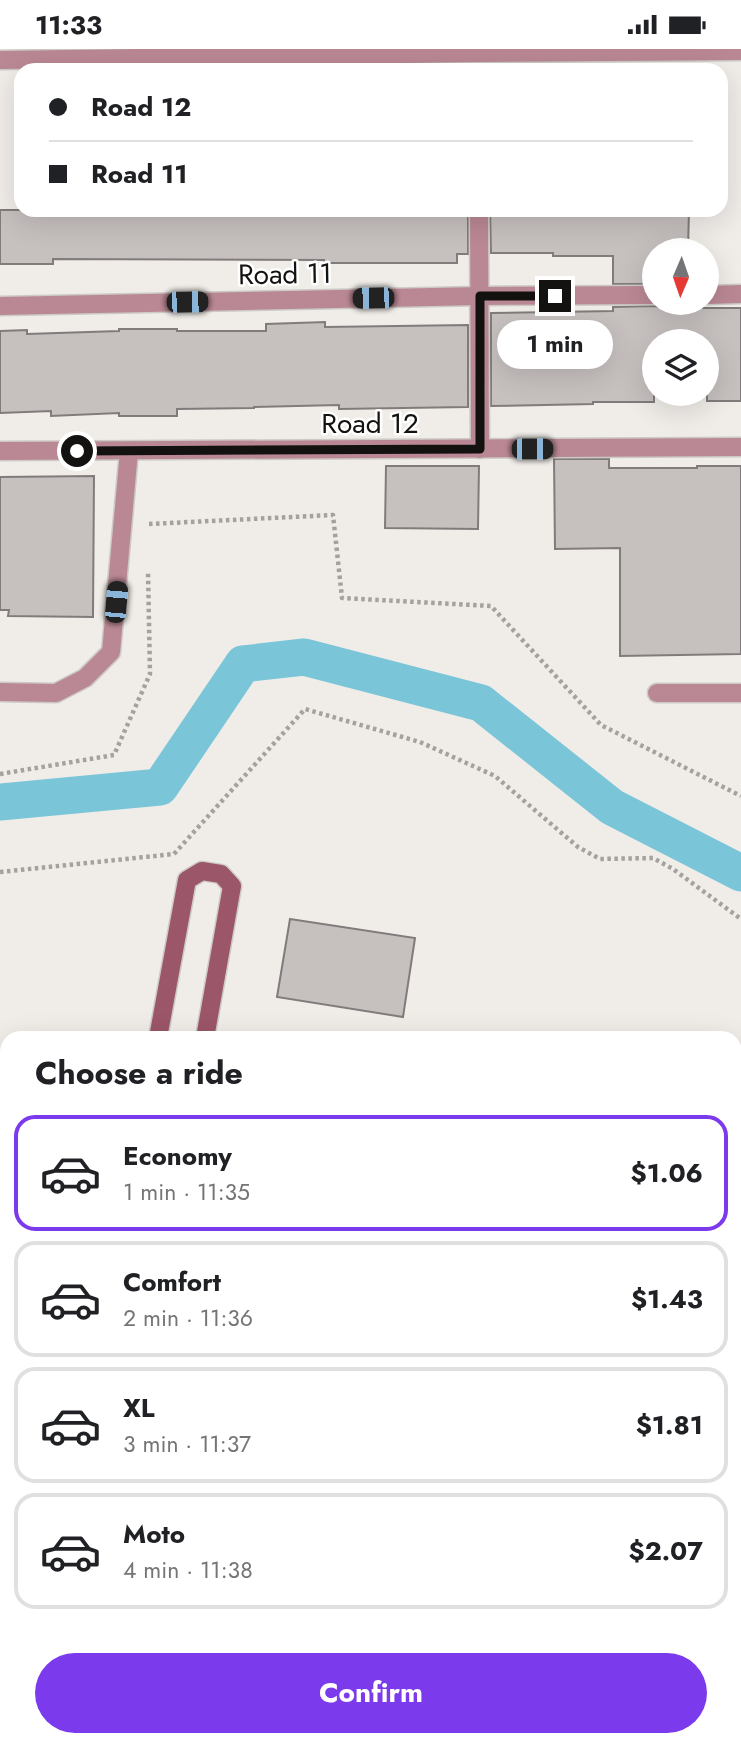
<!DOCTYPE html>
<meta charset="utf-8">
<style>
:root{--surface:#fff;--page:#f6f6f6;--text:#202124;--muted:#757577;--line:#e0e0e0;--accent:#7c3aed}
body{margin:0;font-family:Jost,sans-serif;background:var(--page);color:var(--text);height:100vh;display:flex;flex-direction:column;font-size:26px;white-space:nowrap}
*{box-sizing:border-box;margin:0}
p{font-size:23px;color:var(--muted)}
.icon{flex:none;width:38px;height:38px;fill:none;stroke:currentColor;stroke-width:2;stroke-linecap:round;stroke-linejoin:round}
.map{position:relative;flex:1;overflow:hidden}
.sheet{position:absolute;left:0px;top:982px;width:742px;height:716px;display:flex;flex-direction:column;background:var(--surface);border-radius:21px 21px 0 0;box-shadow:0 7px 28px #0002}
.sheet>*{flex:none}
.top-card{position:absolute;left:14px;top:14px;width:714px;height:154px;border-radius:21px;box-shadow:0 7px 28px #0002;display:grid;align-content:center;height:154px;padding:0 35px;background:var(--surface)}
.needle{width:46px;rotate:182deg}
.controls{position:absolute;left:642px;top:189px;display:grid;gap:14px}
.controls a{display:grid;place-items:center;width:77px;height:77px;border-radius:50%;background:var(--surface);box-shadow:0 7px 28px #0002;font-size:35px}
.end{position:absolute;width:32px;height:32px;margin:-16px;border:9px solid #131210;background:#fff;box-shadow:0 0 0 4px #fff}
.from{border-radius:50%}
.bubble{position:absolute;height:49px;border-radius:24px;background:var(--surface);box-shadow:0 7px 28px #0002;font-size:23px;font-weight:700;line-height:49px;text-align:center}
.car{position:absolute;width:21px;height:42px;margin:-21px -10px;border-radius:9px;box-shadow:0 0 5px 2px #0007;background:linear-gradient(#222 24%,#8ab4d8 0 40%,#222 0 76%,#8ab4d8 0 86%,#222 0)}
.top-card b{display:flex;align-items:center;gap:24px;height:66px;font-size:26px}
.top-card b+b{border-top:2px solid var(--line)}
.top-card i{width:18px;height:18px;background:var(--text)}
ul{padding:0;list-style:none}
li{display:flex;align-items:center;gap:21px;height:116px;margin:0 14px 10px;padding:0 21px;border:4px solid var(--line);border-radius:21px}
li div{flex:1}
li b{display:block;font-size:26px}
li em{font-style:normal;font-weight:700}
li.current{border-color:var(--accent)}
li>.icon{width:63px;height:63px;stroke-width:1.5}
h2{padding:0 35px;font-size:32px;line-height:84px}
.button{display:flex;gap:14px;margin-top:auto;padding:14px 35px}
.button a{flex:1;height:80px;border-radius:42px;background:var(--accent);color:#fff;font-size:28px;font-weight:700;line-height:80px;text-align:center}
.status{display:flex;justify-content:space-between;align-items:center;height:49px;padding:0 35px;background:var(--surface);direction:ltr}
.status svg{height:19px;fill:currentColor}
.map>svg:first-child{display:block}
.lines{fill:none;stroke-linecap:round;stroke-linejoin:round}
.canal{stroke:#7bc5d8;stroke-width:37}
.building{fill:#c6c0bf;stroke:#817c7b;stroke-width:2}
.street-casing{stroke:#cdcac6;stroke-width:21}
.secondary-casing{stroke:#cdcac6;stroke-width:21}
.path{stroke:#a4a19e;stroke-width:4.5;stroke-dasharray:3.5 3.5;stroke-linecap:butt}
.street{stroke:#ba8894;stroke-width:18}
.secondary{stroke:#9c5669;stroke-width:18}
.route{stroke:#131210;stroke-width:9}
.labels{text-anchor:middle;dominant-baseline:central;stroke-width:5;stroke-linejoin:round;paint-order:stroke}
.street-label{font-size:28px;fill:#131210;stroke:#fff}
</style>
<div class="status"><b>11:33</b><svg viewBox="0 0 49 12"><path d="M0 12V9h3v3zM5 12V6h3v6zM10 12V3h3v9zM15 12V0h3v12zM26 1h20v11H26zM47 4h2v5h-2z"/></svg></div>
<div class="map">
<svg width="741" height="1696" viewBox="0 0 741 1696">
<rect width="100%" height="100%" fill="#f0ede9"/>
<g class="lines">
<polyline class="canal" points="0,753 160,738 243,615 304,608 481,654 612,758 741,824"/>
</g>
<g class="building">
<polygon points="0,161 468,161 468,205 457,205 457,214 324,214 324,211 53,210 53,215 0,215"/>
<polygon points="490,161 689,161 688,201 654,201 654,235 613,235 613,207 553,207 553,204 491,204"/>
<polygon points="654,257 675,258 675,259 741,259 741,352 707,352 707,292 654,292 654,353 593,353 593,355 491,357 491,264 613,262 613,258"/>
<polygon points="325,273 325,278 468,276 468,358 339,360 339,356 254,358 254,359 177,360 177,367 119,367 119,364 51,367 51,362 0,364 0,282 27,281 27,285 119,282 119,280 177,280 177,282 266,282 266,275"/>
<polygon points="554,410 609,410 609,419 697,419 697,417 741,417 741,605 620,607 620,499 555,500"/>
<polygon points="386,417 479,417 478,480 385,479"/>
<polygon points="94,427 93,568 8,567 9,561 0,561 0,428"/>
<polygon points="290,870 415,889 403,968 277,948"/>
</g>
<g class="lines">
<defs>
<g id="street">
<polyline points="0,11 478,4 741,2"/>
<polyline points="479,161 480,400"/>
<polyline points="707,246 741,245"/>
<polyline points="0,257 479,247 654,246"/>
<polyline points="0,402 741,398"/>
<polyline points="0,643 56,644 85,629 111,603 129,402"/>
<polyline points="657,644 741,644"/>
<polyline points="735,1172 741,1173"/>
<polyline points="735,1451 741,1452"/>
<polyline points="339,1696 340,1690"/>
<polyline points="604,1696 605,1690"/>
</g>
<g id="secondary">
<polyline points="158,989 187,831 202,822 221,825 232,837 205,989"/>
<polyline points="28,1696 29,1690"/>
<polyline points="72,1696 73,1690"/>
</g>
</defs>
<use href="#street" class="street-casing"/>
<use href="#secondary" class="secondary-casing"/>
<g class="path">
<polyline points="149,475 333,466 342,549 491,557 601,676 741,747"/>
<polyline points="0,725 114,706 150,625 148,522"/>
<polyline points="0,823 174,805 305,660 420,693 495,727 578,798 600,810 653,809 673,820 741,870"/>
</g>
<use href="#street" class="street"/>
<use href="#secondary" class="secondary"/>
</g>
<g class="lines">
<polyline class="route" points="77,402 480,400 480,247 555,247"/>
</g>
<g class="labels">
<g class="street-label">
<text transform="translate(285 225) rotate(-1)">Road 11</text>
<text x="370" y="374">Road 12</text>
</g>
</g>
</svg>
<div class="controls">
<a><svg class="needle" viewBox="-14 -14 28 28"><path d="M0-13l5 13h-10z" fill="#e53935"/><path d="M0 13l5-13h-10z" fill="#757577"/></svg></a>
<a><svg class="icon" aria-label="layers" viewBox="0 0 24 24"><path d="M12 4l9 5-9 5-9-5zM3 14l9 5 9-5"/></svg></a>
</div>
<i class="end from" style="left:77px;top:402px"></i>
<i class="end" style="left:555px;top:247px"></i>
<div class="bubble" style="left:497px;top:271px;width:116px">1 min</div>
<i class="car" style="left:373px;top:249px;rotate:269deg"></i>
<i class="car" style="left:187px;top:253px;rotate:89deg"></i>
<i class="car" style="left:532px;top:400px;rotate:90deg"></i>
<i class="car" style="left:116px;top:553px;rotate:5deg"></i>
<div class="top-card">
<b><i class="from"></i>Road 12</b>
<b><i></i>Road 11</b>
</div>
<section class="sheet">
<h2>Choose a ride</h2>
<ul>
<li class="current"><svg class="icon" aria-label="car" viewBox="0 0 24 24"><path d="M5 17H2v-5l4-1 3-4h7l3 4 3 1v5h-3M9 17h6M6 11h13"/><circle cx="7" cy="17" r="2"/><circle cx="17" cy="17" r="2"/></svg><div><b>Economy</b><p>1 min · 11:35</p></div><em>$1.06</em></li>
<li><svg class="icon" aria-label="car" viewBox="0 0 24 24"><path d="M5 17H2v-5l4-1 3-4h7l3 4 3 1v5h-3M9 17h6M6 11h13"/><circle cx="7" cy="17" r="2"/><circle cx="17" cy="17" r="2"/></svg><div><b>Comfort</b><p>2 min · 11:36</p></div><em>$1.43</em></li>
<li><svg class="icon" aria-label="car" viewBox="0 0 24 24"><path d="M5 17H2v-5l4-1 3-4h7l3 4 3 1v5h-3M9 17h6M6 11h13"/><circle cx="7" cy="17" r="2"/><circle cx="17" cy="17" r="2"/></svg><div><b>XL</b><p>3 min · 11:37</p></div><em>$1.81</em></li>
<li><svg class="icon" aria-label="car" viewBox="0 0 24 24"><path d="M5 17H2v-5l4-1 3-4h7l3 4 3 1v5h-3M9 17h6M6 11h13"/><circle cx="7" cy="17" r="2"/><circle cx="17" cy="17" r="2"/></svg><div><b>Moto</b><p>4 min · 11:38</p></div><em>$2.07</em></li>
</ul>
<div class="button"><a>Confirm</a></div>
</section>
</div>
